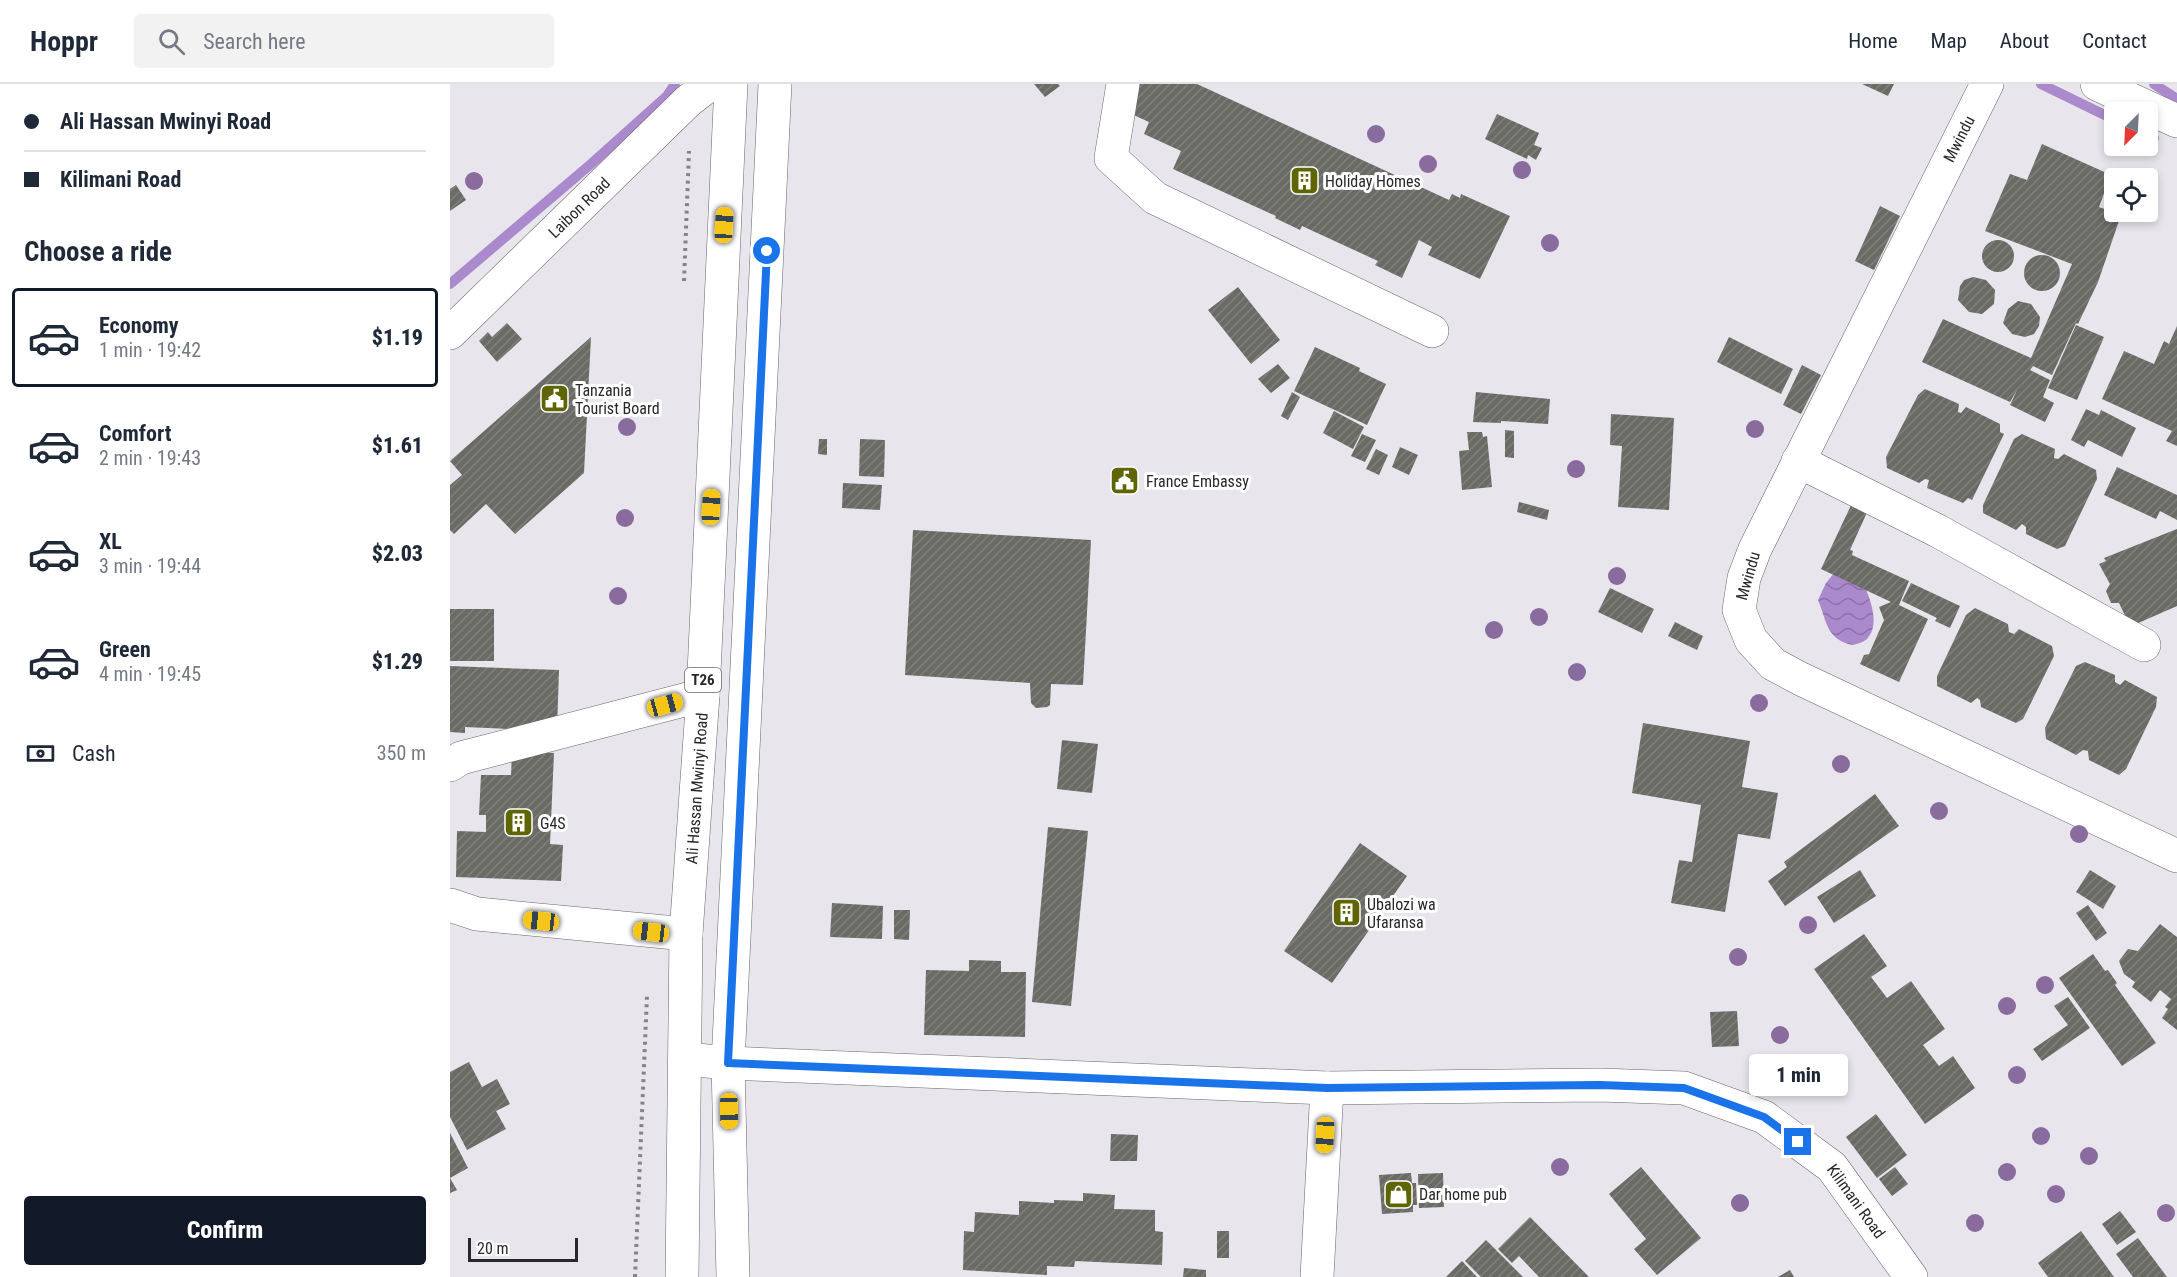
<!DOCTYPE html>
<meta charset="utf-8">
<style>
:root{--surface:#fff;--page:#f2f2f3;--text:#1f2937;--muted:#747a83;--line:#e0e1e3;--accent:#111827}
body{margin:0;font-family:"Roboto Condensed",sans-serif;background:var(--page);color:var(--text);height:100vh;display:flex;flex-direction:column;font-size:22px;white-space:nowrap}
*{box-sizing:border-box;margin:0}
p{font-size:20px;color:var(--muted)}
.icon{flex:none;width:33px;height:33px;fill:none;stroke:currentColor;stroke-width:2;stroke-linecap:round;stroke-linejoin:round}
.map{position:relative;flex:1;overflow:hidden}
.panel{display:flex;flex-direction:column;background:var(--surface);width:450px}
.panel>*{flex:none}
.hud{display:grid;align-content:center;height:132px;padding:0 24px;background:var(--surface)}
.needle{width:39px;rotate:204deg}
.controls{position:absolute;left:1654px;top:18px;display:grid;gap:12px}
.controls a{display:grid;place-items:center;width:54px;height:54px;border-radius:6px;background:var(--surface);box-shadow:0 3px 9px #0003;font-size:30px}
.scale{position:absolute;left:18px;bottom:15px;width:110px;box-sizing:border-box;padding-left:6px;border:3px solid #28272a;border-top:0;font-size:16px;line-height:21px;white-space:nowrap;color:#28272a;-webkit-text-stroke:4px #fff;paint-order:stroke}
.end{position:absolute;width:27px;height:27px;margin:-14px;border:8px solid #1a73e8;background:#fff;box-shadow:0 0 0 3px #fff}
.from{border-radius:50%}
.bubble{position:absolute;height:42px;border-radius:6px;background:var(--surface);box-shadow:0 3px 9px #0003;font-size:20px;font-weight:800;line-height:42px;text-align:center}
.car{position:absolute;width:18px;height:36px;margin:-18px -9px;border-radius:8px;box-shadow:0 0 4px 2px #0007;background:linear-gradient(#f5c518 24%,#345 0 40%,#f5c518 0 76%,#345 0 86%,#f5c518 0)}
.hud b{display:flex;align-items:center;gap:21px;height:57px;font-size:22px}
.hud b+b{border-top:2px solid var(--line)}
.hud i{width:15px;height:15px;background:var(--text)}
ul{padding:0;list-style:none}
li{display:flex;align-items:center;gap:18px;height:99px;margin:0 12px 9px;padding:0 12px;border:3px solid transparent;border-radius:6px}
li div{flex:1}
li b{display:block;font-size:22px}
li em{font-style:normal;font-weight:800}
li.active{border-color:var(--accent)}
li>.icon{width:54px;height:54px;stroke-width:1.5}
h2{padding:0 24px;font-size:27px;line-height:72px}
.pay{display:flex;align-items:center;gap:15px;height:66px;padding:0 24px;font-size:22px}
.pay p{margin-inline-start:auto}
.button{display:flex;gap:12px;margin-top:auto;padding:12px 24px}
.button a{flex:1;height:69px;border-radius:6px;background:var(--accent);color:#fff;font-size:24px;font-weight:800;line-height:69px;text-align:center}
header{display:flex;align-items:center;gap:36px;box-sizing:border-box;height:84px;padding:0 30px;background:var(--surface);border-bottom:2px solid var(--line)}
header strong{font-size:28px}
nav{display:flex;gap:33px;margin-inline-start:auto;font-size:21px}
.search{width:420px;height:54px;background:var(--page);display:flex;align-items:center;gap:15px;box-sizing:border-box;padding:0 21px;border-radius:6px;color:var(--muted);font-size:22px}
main{display:flex;flex:1;min-height:0}
.map>svg:first-child{display:block}
.water{fill:url(#water-waves)}
.lines{fill:none;stroke-linecap:round;stroke-linejoin:round}
.stream{stroke:#ab89cd;stroke-width:10}
.building{fill:url(#building-hatch)}
.minor-casing{stroke:#69666c;stroke-width:34}
.highway-casing{stroke:#69666c;stroke-width:34}
.path{stroke:#858388;stroke-width:4;stroke-dasharray:3 4.5;stroke-linecap:butt}
.minor{stroke:#fff;stroke-width:33}
.highway{stroke:#fff;stroke-width:33}
.tree{fill:#896b9d}
.route{stroke:#1a73e8;stroke-width:8}
.labels{text-anchor:middle;dominant-baseline:central;stroke-width:6;stroke-linejoin:round;paint-order:stroke}
.shield{fill:#fff;stroke:#68686a;stroke-width:1.5}
.shield-label{font-size:15px;font-weight:bold;fill:#28272a}
.street-label{font-size:16px;fill:#28272a;stroke:#fff}
.poi-label{font-size:16px;fill:#28272a;stroke:#fff;text-anchor:start}
</style>
<header>
<strong>Hoppr</strong>
<div class="search"><svg class="icon" aria-label="search" viewBox="0 0 24 24"><circle cx="10" cy="10" r="6"/><path d="M15 15l6 6"/></svg>Search here</div>
<nav><a>Home</a><a>Map</a><a>About</a><a>Contact</a></nav>
</header>
<main>
<section class="panel">
<div class="hud">
<b><i class="from"></i>Ali Hassan Mwinyi Road</b>
<b><i></i>Kilimani Road</b>
</div>
<h2>Choose a ride</h2>
<ul>
<li class="active"><svg class="icon" aria-label="car" viewBox="0 0 24 24"><path d="M5 17H2v-5l4-1 3-4h7l3 4 3 1v5h-3M9 17h6M6 11h13"/><circle cx="7" cy="17" r="2"/><circle cx="17" cy="17" r="2"/></svg><div><b>Economy</b><p>1 min · 19:42</p></div><em>$1.19</em></li>
<li><svg class="icon" aria-label="car" viewBox="0 0 24 24"><path d="M5 17H2v-5l4-1 3-4h7l3 4 3 1v5h-3M9 17h6M6 11h13"/><circle cx="7" cy="17" r="2"/><circle cx="17" cy="17" r="2"/></svg><div><b>Comfort</b><p>2 min · 19:43</p></div><em>$1.61</em></li>
<li><svg class="icon" aria-label="car" viewBox="0 0 24 24"><path d="M5 17H2v-5l4-1 3-4h7l3 4 3 1v5h-3M9 17h6M6 11h13"/><circle cx="7" cy="17" r="2"/><circle cx="17" cy="17" r="2"/></svg><div><b>XL</b><p>3 min · 19:44</p></div><em>$2.03</em></li>
<li><svg class="icon" aria-label="car" viewBox="0 0 24 24"><path d="M5 17H2v-5l4-1 3-4h7l3 4 3 1v5h-3M9 17h6M6 11h13"/><circle cx="7" cy="17" r="2"/><circle cx="17" cy="17" r="2"/></svg><div><b>Green</b><p>4 min · 19:45</p></div><em>$1.29</em></li>
</ul>
<div class="pay"><svg class="icon" aria-label="cash" viewBox="0 0 24 24"><path d="M3 7h18v10H3z"/><circle cx="12" cy="12" r="2"/></svg>Cash<p>350 m</p></div>
<div class="button"><a>Confirm</a></div>
</section>
<div class="map">
<svg width="1727" height="1193" viewBox="0 0 1727 1193">
<defs>
<pattern id="water-waves" width="16" height="10" patternUnits="userSpaceOnUse" patternTransform="scale(1.5)"><rect width="16" height="10" fill="#ab89cd"/><path d="M0 5q4-4 8 0t8 0" fill="none" stroke="#8b70a7"/></pattern>
<pattern id="building-hatch" width="6" height="6" patternUnits="userSpaceOnUse" patternTransform="scale(1.5)"><rect width="6" height="6" fill="#6a6b65"/><path d="M-1 1l2-2M0 6l6-6M5 7l2-2" fill="none" stroke="#7f807c"/></pattern>
</defs>
<rect width="100%" height="100%" fill="#e8e5ec"/>
<path class="water" d="M1385,488L1412,495C1418,511 1432,539 1417,555C1414,558 1407,560 1403,561C1376,556 1377,537 1368,516L1376,499Z"/>
<g class="lines">
<g class="stream">
<polyline points="1591,0 1665,36"/>
<polyline points="1704,0 1727,15"/>
<polyline points="1698,51 1704,54"/>
<polyline points="0,200 141,80 217,12 225,0"/>
</g>
</g>
<g class="building">
<polygon points="584,0 608,0 610,2 595,13"/>
<polygon points="685,0 747,0 999,116 1002,110 1010,114 1011,110 1060,132 1030,195 978,171 982,163 969,156 952,194 925,181 928,177 852,142 850,146 825,134 826,132 723,85 731,67 694,50 699,38 677,28"/>
<polygon points="1412,0 1444,0 1438,12"/>
<polygon points="1047,30 1089,49 1084,61 1092,64 1086,76 1078,71 1077,75 1035,55"/>
<polygon points="1592,60 1661,91 1649,123 1671,131 1648,198 1628,240 1626,239 1602,291 1583,282 1580,286 1600,296 1593,313 1604,319 1595,338 1560,321 1567,306 1560,318 1472,278 1493,235 1581,274 1622,180 1535,147 1560,90 1577,96"/>
<polygon points="6,101 16,116 0,127 0,105"/>
<polygon points="1430,122 1450,132 1424,186 1405,177"/>
<circle cx="1548" cy="172" r="16"/>
<circle cx="1592" cy="189" r="18"/>
<polygon points="1523,193 1536,196 1545,206 1544,220 1532,230 1519,228 1508,216 1510,202 1514,196"/>
<polygon points="788,203 830,256 801,280 758,226"/>
<polygon points="1568,217 1581,220 1590,233 1589,242 1584,250 1575,253 1562,250 1553,239 1558,225"/>
<polygon points="57,239 72,255 47,278 29,257 38,248 42,253"/>
<polygon points="1626,241 1654,253 1627,316 1598,304"/>
<polygon points="1727,242 1727,362 1716,357 1722,347 1652,315 1674,267 1704,280 1714,257 1719,260"/>
<polygon points="141,253 134,389 65,450 36,420 4,450 0,446 0,401 12,391 0,377"/>
<polygon points="1279,253 1343,285 1331,310 1267,278"/>
<polygon points="865,263 910,284 909,287 936,300 917,341 844,307"/>
<polygon points="828,280 840,294 821,309 808,295"/>
<polygon points="1352,281 1371,291 1351,330 1333,321"/>
<polygon points="1475,305 1509,320 1508,328 1511,329 1516,323 1550,340 1550,348 1554,350 1522,416 1518,414 1513,419 1477,404 1479,396 1475,395 1469,399 1437,384 1436,373 1468,311"/>
<polygon points="842,308 850,313 838,336 831,332"/>
<polygon points="1026,308 1100,315 1098,340 1051,337 1051,339 1023,338"/>
<polygon points="1636,325 1649,331 1651,326 1686,344 1672,373 1638,356 1634,363 1621,356"/>
<polygon points="884,327 914,343 903,365 873,349"/>
<polygon points="1161,330 1224,334 1219,426 1168,423 1172,362 1160,361"/>
<polygon points="1055,346 1064,347 1064,374 1055,373"/>
<polygon points="1017,348 1032,348 1033,353 1037,352 1042,403 1012,406 1009,367 1019,366"/>
<polygon points="912,350 926,356 915,378 901,372"/>
<polygon points="1572,350 1605,365 1604,374 1608,375 1614,370 1646,386 1647,395 1615,462 1607,465 1576,450 1576,443 1572,440 1566,446 1533,429 1533,421 1564,355"/>
<polygon points="369,355 377,355 377,371 368,370"/>
<polygon points="410,355 435,356 434,393 409,392"/>
<polygon points="950,363 968,371 959,391 942,383"/>
<polygon points="926,365 938,371 929,391 916,385"/>
<polygon points="1667,383 1727,411 1727,436 1710,427 1706,435 1654,411"/>
<polygon points="393,399 432,401 430,426 392,424"/>
<polygon points="1403,417 1419,424 1400,466 1403,467 1402,471 1459,497 1449,521 1478,535 1449,598 1410,580 1414,571 1419,570 1434,536 1429,523 1441,518 1371,485"/>
<polygon points="1069,418 1099,426 1097,436 1067,428"/>
<polygon points="1727,445 1727,522 1686,540 1679,540 1669,519 1661,519 1656,507 1660,500 1649,480 1656,477 1654,474"/>
<polygon points="463,446 641,456 633,601 601,600 600,621 597,623 586,624 581,619 580,599 455,591"/>
<polygon points="1461,499 1510,522 1500,544 1485,537 1487,534 1452,517"/>
<polygon points="1160,504 1204,525 1192,549 1148,528"/>
<polygon points="1525,524 1558,540 1559,548 1564,550 1569,545 1602,562 1604,572 1573,635 1566,639 1531,623 1530,616 1527,614 1521,619 1487,602 1487,592 1516,531"/>
<rect x="0" y="525" width="44" height="52"/>
<polygon points="1225,538 1253,552 1247,566 1218,552"/>
<polygon points="1635,578 1665,591 1665,598 1670,601 1675,596 1707,613 1706,623 1676,685 1669,691 1639,676 1638,667 1633,666 1626,671 1596,655 1595,644 1626,582"/>
<polygon points="0,582 109,586 107,647 15,643 15,649 0,648"/>
<polygon points="1193,639 1300,657 1292,703 1328,709 1320,755 1288,750 1275,828 1221,819 1229,776 1242,778 1251,721 1182,709"/>
<polygon points="612,656 648,660 642,709 607,705"/>
<polygon points="62,667 104,669 100,760 113,761 111,797 6,793 7,747 36,748 36,731 29,731 31,691 61,691"/>
<polygon points="1425,710 1449,742 1335,822 1318,797 1337,783 1334,778"/>
<polygon points="598,743 638,747 621,922 582,918"/>
<polygon points="910,759 957,792 882,899 834,867"/>
<polygon points="1410,786 1426,812 1384,839 1367,813"/>
<polygon points="1640,786 1666,802 1653,825 1626,808"/>
<polygon points="382,819 433,822 432,855 380,853"/>
<polygon points="1638,821 1657,849 1646,857 1626,829"/>
<polygon points="444,826 460,826 459,856 444,855"/>
<polygon points="1710,840 1727,853 1727,946 1712,934 1718,925 1715,923 1721,915 1710,906 1701,918 1682,903 1685,898 1674,890 1669,877 1678,865 1688,867"/>
<polygon points="1414,850 1437,882 1421,893 1437,914 1461,897 1495,945 1473,961 1489,982 1503,972 1525,1004 1475,1040 1364,885"/>
<polygon points="1643,870 1655,887 1658,886 1667,899 1665,901 1706,959 1672,982 1609,894"/>
<polygon points="519,876 551,877 551,888 576,888 575,953 474,951 476,886 519,887"/>
<polygon points="1618,913 1640,944 1592,977 1583,965 1618,941 1604,922"/>
<polygon points="1287,927 1289,962 1262,963 1260,928"/>
<polygon points="19,978 32,1003 47,995 60,1020 46,1027 56,1045 17,1066 0,1033 0,988"/>
<polygon points="1426,1030 1457,1071 1427,1094 1396,1053"/>
<polygon points="0,1049 18,1084 0,1094 7,1106 0,1109"/>
<polygon points="661,1050 688,1051 687,1077 660,1077"/>
<polygon points="1191,1083 1251,1154 1207,1191 1184,1165 1196,1155 1159,1110"/>
<polygon points="1445,1083 1458,1100 1442,1112 1429,1095"/>
<polygon points="961,1089 962,1099 966,1099 967,1121 963,1121 963,1128 932,1130 929,1091"/>
<polygon points="993,1089 994,1123 969,1124 968,1090"/>
<polygon points="633,1109 665,1111 664,1125 705,1126 705,1147 713,1148 712,1181 625,1177 624,1183 597,1182 597,1191 513,1186 514,1147 524,1148 525,1128 569,1131 569,1117 604,1119 604,1116 633,1117"/>
<polygon points="1670,1127 1686,1148 1667,1161 1652,1140"/>
<polygon points="1080,1133 1139,1193 1089,1193 1069,1172 1062,1179 1048,1165"/>
<rect x="767" y="1147" width="12" height="27"/>
<polygon points="1631,1147 1664,1193 1598,1193 1588,1179"/>
<polygon points="1688,1154 1717,1193 1683,1193 1666,1170"/>
<polygon points="1036,1156 1073,1193 1031,1193 1015,1177"/>
<polygon points="1012,1177 1027,1193 996,1193"/>
<polygon points="734,1184 756,1186 756,1193 733,1193"/>
<polygon points="1340,1186 1344,1193 1328,1193"/>
</g>
<g class="lines">
<defs>
<g id="minor">
<polyline points="673,0 661,74 705,114 982,247"/>
<polyline points="1537,0 1305,465 1294,494 1289,526 1301,556 1323,580 1351,595 1727,772"/>
<polyline points="1647,0 1727,37"/>
<path id="s1" d="M0,249L238,17L260,0"/>
<polyline points="1348,377 1488,447 1694,561"/>
<polyline points="0,681 11,674 253,611"/>
<polyline points="0,821 27,830 236,850"/>
<path id="s2" d="M236,975L278,979L877,1004L1150,1001L1234,1004L1314,1033L1382,1083L1461,1193"/>
<polyline points="867,1193 877,1004"/>
</g>
<g id="highway">
<path id="s3" d="M232,1193L236,850L253,611L281,0"/>
<polyline points="283,1193 278,979 325,0"/>
</g>
</defs>
<use href="#minor" class="minor-casing"/>
<use href="#highway" class="highway-casing"/>
<g class="path">
<polyline points="234,197 239,67"/>
<polyline points="185,1193 197,912"/>
</g>
<use href="#minor" class="minor"/>
<use href="#highway" class="highway"/>
</g>
<g class="tree">
<circle cx="926" cy="50" r="9"/>
<circle cx="978" cy="80" r="9"/>
<circle cx="1072" cy="86" r="9"/>
<circle cx="24" cy="97" r="9"/>
<circle cx="1100" cy="159" r="9"/>
<circle cx="177" cy="343" r="9"/>
<circle cx="1305" cy="345" r="9"/>
<circle cx="1126" cy="385" r="9"/>
<circle cx="175" cy="434" r="9"/>
<circle cx="1167" cy="492" r="9"/>
<circle cx="168" cy="512" r="9"/>
<circle cx="1089" cy="533" r="9"/>
<circle cx="1044" cy="546" r="9"/>
<circle cx="1127" cy="588" r="9"/>
<circle cx="1309" cy="619" r="9"/>
<circle cx="1391" cy="680" r="9"/>
<circle cx="1489" cy="727" r="9"/>
<circle cx="1629" cy="750" r="9"/>
<circle cx="1358" cy="841" r="9"/>
<circle cx="1288" cy="873" r="9"/>
<circle cx="1595" cy="901" r="9"/>
<circle cx="1557" cy="922" r="9"/>
<circle cx="1330" cy="951" r="9"/>
<circle cx="1567" cy="991" r="9"/>
<circle cx="1591" cy="1052" r="9"/>
<circle cx="1639" cy="1072" r="9"/>
<circle cx="1110" cy="1083" r="9"/>
<circle cx="1557" cy="1088" r="9"/>
<circle cx="1606" cy="1110" r="9"/>
<circle cx="1290" cy="1119" r="9"/>
<circle cx="1716" cy="1129" r="9"/>
<circle cx="1525" cy="1139" r="9"/>
</g>
<g class="lines">
<polyline class="route" points="317,167 278,979 877,1004 1150,1001 1234,1004 1314,1033 1348,1058"/>
</g>
<defs>
<symbol id="building-square" viewBox="-11 -11 22 22"><rect x="-9" y="-9" width="18" height="18" rx="4" fill="#5e6502" stroke="#fff"/><path d="M-4-6H4V6H1V3H-1V6H-4ZM-2.5-4.3h1.7v1.8h-1.7ZM.8-4.3h1.7v1.8H.8ZM-2.5-1h1.7V.8h-1.7ZM.8-1h1.7V.8H.8Z" fill="#fff"/></symbol>
<symbol id="civic-square" viewBox="-11 -11 22 22"><rect x="-9" y="-9" width="18" height="18" rx="4" fill="#5e6502" stroke="#fff"/><path d="M-.6-6.5H3V-4.5H.6V-3L4-1V1h2V6H-6V1h2V-1L-.6-3ZM-1.2 2.5V6h2.4V2.5Z" fill="#fff"/></symbol>
<symbol id="shop-square" viewBox="-11 -11 22 22"><rect x="-9" y="-9" width="18" height="18" rx="4" fill="#5e6502" stroke="#fff"/><path d="M-5-2.5h2.3a2.7 3.5 0 0 1 5.4 0H5L5.5 6h-11ZM-1.5-2.5h3a1.5 2.3 0 0 0-3 0Z" fill="#fff"/></symbol>
</defs>
<g fill-rule="evenodd">
<use href="#building-square" x="838" y="80" width="33" height="33"/>
<use href="#civic-square" x="88" y="298" width="33" height="33"/>
<use href="#civic-square" x="658" y="380" width="33" height="33"/>
<use href="#building-square" x="52" y="722" width="33" height="33"/>
<use href="#building-square" x="880" y="812" width="33" height="33"/>
<use href="#shop-square" x="932" y="1094" width="33" height="33"/>
</g>
<g class="labels">
<rect class="shield" x="235" y="584" width="36" height="24" rx="4.5"/>
<g class="shield-label">
<text x="253" y="596">T26</text>
</g>
<g class="street-label">
<text transform="translate(1509 55) rotate(-63)">Mwindu</text>
<text stroke="none"><textPath href="#s1" startOffset="180">Laibon Road</textPath></text>
<text transform="translate(1298 492) rotate(-74)">Mwindu</text>
<text stroke="none"><textPath href="#s3" startOffset="489">Ali Hassan Mwinyi Road</textPath></text>
<text stroke="none"><textPath href="#s2" startOffset="1210">Kilimani Road</textPath></text>
</g>
<g class="poi-label">
<text x="875" y="97">Holiday Homes</text>
<text x="125" y="306">Tanzania<tspan x="125" dy="18">Tourist Board</tspan></text>
<text x="696" y="397">France Embassy</text>
<text x="90" y="739">G4S</text>
<text x="917" y="820">Ubalozi wa<tspan x="917" dy="18">Ufaransa</tspan></text>
<text x="969" y="1110">Dar home pub</text>
</g>
</g>
</svg>
<div class="controls">
<a><svg class="needle" viewBox="-14 -14 28 28"><path d="M0-13l5 13h-10z" fill="#e53935"/><path d="M0 13l5-13h-10z" fill="#747a83"/></svg></a>
<a><svg class="icon" aria-label="locate" viewBox="0 0 24 24"><circle cx="12" cy="12" r="6"/><path d="M12 2v4M12 18v4M2 12h4M18 12h4"/></svg></a>
</div>
<div class="scale">20 m</div>
<i class="end from" style="left:317px;top:167px"></i>
<i class="end" style="left:1348px;top:1058px"></i>
<div class="bubble" style="left:1299px;top:970px;width:99px">1 min</div>
<i class="car" style="left:274px;top:141px;rotate:3deg"></i>
<i class="car" style="left:261px;top:423px;rotate:3deg"></i>
<i class="car" style="left:215px;top:621px;rotate:75deg"></i>
<i class="car" style="left:91px;top:837px;rotate:276deg"></i>
<i class="car" style="left:201px;top:848px;rotate:277deg"></i>
<i class="car" style="left:279px;top:1027px;rotate:179deg"></i>
<i class="car" style="left:875px;top:1051px;rotate:183deg"></i>
</div>
</main>
